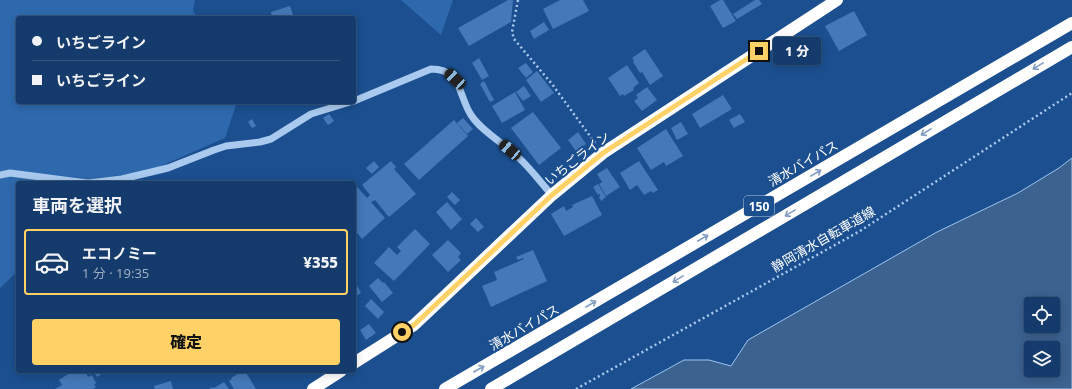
<!DOCTYPE html>
<html lang="ja">
<meta charset="utf-8">
<style>
:root{--surface:#143b6b;--page:#214673;--text:#f1f3f6;--muted:#9dadc1;--line:#33557e;--accent:#ffd166}
body{margin:0;font-family:"Noto Sans","Noto Sans JP",sans-serif;background:var(--page);color:var(--text);height:100vh;display:flex;flex-direction:column;font-size:15px;white-space:nowrap}
*{box-sizing:border-box;margin:0}
p{font-size:13px;color:var(--muted)}
.icon{flex:none;width:22px;height:22px;fill:none;stroke:currentColor;stroke-width:2;stroke-linecap:round;stroke-linejoin:round}
.map{position:relative;flex:1;overflow:hidden}
.drawer{position:absolute;left:16px;top:181px;width:340px;height:192px;display:flex;flex-direction:column;background:var(--surface);border-radius:4px;box-shadow:0 2px 10px #0003,0 0 0 1px var(--line)}
.drawer>*{flex:none}
.top-card{position:absolute;left:16px;top:16px;width:340px;height:88px;border-radius:4px;box-shadow:0 2px 10px #0003,0 0 0 1px var(--line);display:grid;align-content:center;height:88px;padding:0 16px;background:var(--surface)}
.buttons{position:absolute;left:1024px;top:297px;display:grid;gap:8px}
.buttons a{display:grid;place-items:center;width:36px;height:36px;border-radius:4px;background:var(--surface);box-shadow:0 2px 10px #0003,0 0 0 1px var(--line);font-size:20px}
.end{position:absolute;width:18px;height:18px;margin:-9px;border:5px solid #ffd166;background:#111;box-shadow:0 0 0 2px #111}
.from{border-radius:50%}
.bubble{position:absolute;height:28px;border-radius:4px;background:var(--surface);box-shadow:0 2px 10px #0003,0 0 0 1px var(--line);font-size:13px;font-weight:800;line-height:28px;text-align:center}
.car{position:absolute;width:12px;height:24px;margin:-12px -6px;border-radius:5px;box-shadow:0 0 3px 1px #0007;background:linear-gradient(#222 24%,#8ab4d8 0 40%,#222 0 76%,#8ab4d8 0 86%,#222 0)}
.top-card b{display:flex;align-items:center;gap:14px;height:38px;font-size:15px}
.top-card b+b{border-top:1px solid var(--line)}
.top-card i{width:10px;height:10px;background:var(--text)}
ul{padding:0;list-style:none}
li{display:flex;align-items:center;gap:12px;height:66px;margin:0 8px 6px;padding:0 8px;border:2px solid transparent;border-radius:4px}
li div{flex:1}
li b{display:block;font-size:15px}
li em{font-style:normal;font-weight:800}
li.on{border-color:var(--accent)}
li>.icon{width:36px;height:36px;stroke-width:1.5}
h2{padding:0 16px;font-size:18px;line-height:48px}
.cta{display:flex;gap:8px;margin-top:auto;padding:8px 16px}
.cta a{flex:1;height:46px;border-radius:4px;background:var(--accent);color:#111;font-size:16px;font-weight:800;line-height:46px;text-align:center}
.map>svg:first-child{display:block}
.green{fill:#2e69ad}
.water{fill:#3c6290;stroke:#9cc4f0;fill-rule:evenodd}
.building{fill:#4478b7}
.lines{fill:none;stroke-linecap:round;stroke-linejoin:round}
.path{stroke:#a9c9ee;stroke-width:2.5;stroke-dasharray:2 3;stroke-linecap:butt}
.minor{stroke:#a9c9ee;stroke-width:7}
.highway{stroke:#fff;stroke-width:12}
.oneway{stroke:#829ec1}
.route{stroke:#ffd166;stroke-width:5}
.labels{text-anchor:middle;dominant-baseline:central;stroke-width:4;stroke-linejoin:round;paint-order:stroke}
.shield{fill:#1b4f8f;stroke:#bbcadd;stroke-width:1}
.shield-label{font-size:12px;font-weight:bold;fill:#fff}
.street-label{font-size:13px;fill:#fff;stroke:#1b4f8f}
</style>
<div class="map">
<svg width="1072" height="389" viewBox="0 0 1072 389">
<rect width="100%" height="100%" fill="#1b4f8f"/>
<g class="green">
<polygon points="0,0 195,0 193,11 197,18 18,18 18,102 237,102 225,138 122,183 18,183 18,271 0,288"/>
<polygon points="401,0 453,0 441,35"/>
</g>
<path class="water" d="M1072,158V389H631L684,360H709L731,366L748,340L937,232L1018,193L1059,168ZM1031,304H1053V326H1031ZM1031,348H1053V370H1031Z"/>
<g class="building">
<polygon points="508,0 513,0 511,22 469,46 458,28"/>
<polygon points="560,0 583,0 589,11 553,29 543,9"/>
<polygon points="720,0 723,0 736,21 723,28 710,6"/>
<polygon points="755,0 759,0 762,4 737,19 733,14"/>
<polygon points="290,6 294,18 272,18 271,12"/>
<polygon points="854,11 867,35 839,51 825,26"/>
<polygon points="544,22 549,30 534,39 530,31"/>
<polygon points="645,49 663,76 650,85 642,72 640,73 633,62 634,61 632,58"/>
<polygon points="479,58 489,76 482,80 472,63"/>
<polygon points="526,63 533,72 526,78 518,68"/>
<polygon points="627,65 639,83 633,88 634,90 624,96 623,94 620,96 608,78"/>
<polygon points="537,71 554,93 541,102 526,80"/>
<polygon points="484,81 494,100 490,102 480,84"/>
<polygon points="524,86 531,96 523,101 516,92"/>
<polygon points="647,87 657,100 642,111 634,101 638,98 636,95"/>
<polygon points="515,92 525,110 502,123 492,106"/>
<polygon points="723,95 732,109 700,128 692,114"/>
<polygon points="533,112 561,148 539,165 511,128"/>
<polygon points="329,114 334,121 328,125 323,118"/>
<polygon points="740,114 745,122 734,128 729,120"/>
<polygon points="463,118 473,129 467,134 457,123"/>
<polygon points="252,119 256,126 252,128 248,122"/>
<polygon points="454,120 468,136 419,180 404,164"/>
<polygon points="681,122 688,134 677,140 671,128"/>
<polygon points="666,129 683,156 666,166 664,162 651,170 637,148"/>
<polygon points="578,132 586,144 576,151 568,140"/>
<polygon points="374,161 379,167 372,174 366,168"/>
<polygon points="391,161 396,167 394,169 416,194 389,217 375,200 371,202 385,218 362,239 354,229 354,183 348,183 351,180 367,198 370,195 362,185"/>
<polygon points="639,161 658,190 653,193 651,191 644,195 637,185 630,190 620,173"/>
<polygon points="607,168 620,187 606,196 599,184 602,182 597,174"/>
<polygon points="598,184 606,197 601,201 599,197 600,196 600,194 598,195 593,187"/>
<polygon points="452,192 460,200 455,205 447,197"/>
<polygon points="592,196 602,215 564,236 551,214 564,206 566,211 573,207 572,205"/>
<polygon points="447,202 462,219 451,230 436,212"/>
<polygon points="476,218 484,227 478,232 470,224"/>
<polygon points="415,229 430,244 394,281 374,263 389,247 397,255 401,251 397,247"/>
<polygon points="448,240 461,253 458,257 461,260 448,272 432,255"/>
<polygon points="533,250 547,281 491,307 482,286 497,280 494,272 524,259 523,258 518,260 516,257"/>
<polygon points="378,278 383,283 384,282 393,293 382,302 369,286"/>
<polygon points="354,280 361,293 354,297"/>
<polygon points="371,299 384,312 378,319 365,306"/>
<polygon points="369,324 376,333 366,340 360,330"/>
<polygon points="73,371 85,371 88,377 92,375 96,383 94,385 96,387 93,389 55,389 62,385 59,380"/>
<polygon points="93,371 102,371 103,373 97,377"/>
<polygon points="242,371 245,371 256,389 234,389 229,381 232,379 231,378"/>
<polygon points="171,381 173,389 155,389 154,386"/>
<polygon points="224,382 229,389 209,389 212,387 214,388"/>
</g>
<g class="lines">
<g class="path">
<polyline points="518,0 512,32 514,39 552,84 595,143"/>
<polyline points="576,389 860,231 1072,93"/>
</g>
<g class="minor">
<path d="M354,101L431,69C462,69 458,95 471,115C482,132 505,144 519,158C531,169 541,183 552,195"/>
<polyline points="0,175 10,173 87,183"/>
<polyline points="89,183 122,179 168,168 214,150 226,146 260,142 271,139 311,114 350,102"/>
</g>
<g class="highway">
<polyline points="354,363 414,325 552,195 603,153 837,0"/>
<polyline points="313,389 341,371"/>
<polyline points="445,389 1072,23"/>
<polyline points="491,389 1072,47"/>
</g>
</g>
<defs><path id="oneway-shaft" d="M-6 0H5M1.5-3L5.5 0L1.5 3" fill="none" stroke-width="1.6" stroke-linecap="round" stroke-linejoin="round"/></defs>
<g class="oneway">
<use href="#oneway-shaft" transform="translate(1038 66) rotate(149)"/>
<use href="#oneway-shaft" transform="translate(926 132) rotate(149)"/>
<use href="#oneway-shaft" transform="translate(816 173) rotate(-30)"/>
<use href="#oneway-shaft" transform="translate(790 213) rotate(149)"/>
<use href="#oneway-shaft" transform="translate(703 238) rotate(-30)"/>
<use href="#oneway-shaft" transform="translate(678 279) rotate(149)"/>
<use href="#oneway-shaft" transform="translate(591 304) rotate(-30)"/>
<use href="#oneway-shaft" transform="translate(479 369) rotate(-30)"/>
</g>
<g class="lines">
<polyline class="route" points="402,332 414,325 552,195 603,153 759,51"/>
</g>
<g class="labels">
<rect class="shield" x="744" y="196" width="30" height="20" rx="3"/>
<g class="shield-label">
<text x="759" y="206">150</text>
</g>
<g class="street-label">
<text transform="translate(577 158) rotate(-38)">いちごライン</text>
<text transform="translate(803 163) rotate(-30)">清水バイパス</text>
<text transform="translate(823 239) rotate(-30)">静岡清水自転車道線</text>
<text transform="translate(524 327) rotate(-30)">清水バイパス</text>
</g>
</g>
</svg>
<div class="buttons">
<a><svg class="icon" aria-label="locate" viewBox="0 0 24 24"><circle cx="12" cy="12" r="6"/><path d="M12 2v4M12 18v4M2 12h4M18 12h4"/></svg></a>
<a><svg class="icon" aria-label="layers" viewBox="0 0 24 24"><path d="M12 4l9 5-9 5-9-5zM3 14l9 5 9-5"/></svg></a>
</div>
<i class="end from" style="left:402px;top:332px"></i>
<i class="end" style="left:759px;top:51px"></i>
<div class="bubble" style="left:773px;top:37px;width:48px">1 分</div>
<i class="car" style="left:455px;top:79px;rotate:313deg"></i>
<i class="car" style="left:510px;top:150px;rotate:310deg"></i>
<div class="top-card">
<b><i class="from"></i>いちごライン</b>
<b><i></i>いちごライン</b>
</div>
<section class="drawer">
<h2>車両を選択</h2>
<ul>
<li class="on"><svg class="icon" aria-label="car" viewBox="0 0 24 24"><path d="M5 17H2v-5l4-1 3-4h7l3 4 3 1v5h-3M9 17h6M6 11h13"/><circle cx="7" cy="17" r="2"/><circle cx="17" cy="17" r="2"/></svg><div><b>エコノミー</b><p>1 分 · 19:35</p></div><em>¥355</em></li>
</ul>
<div class="cta"><a>確定</a></div>
</section>
</div>
